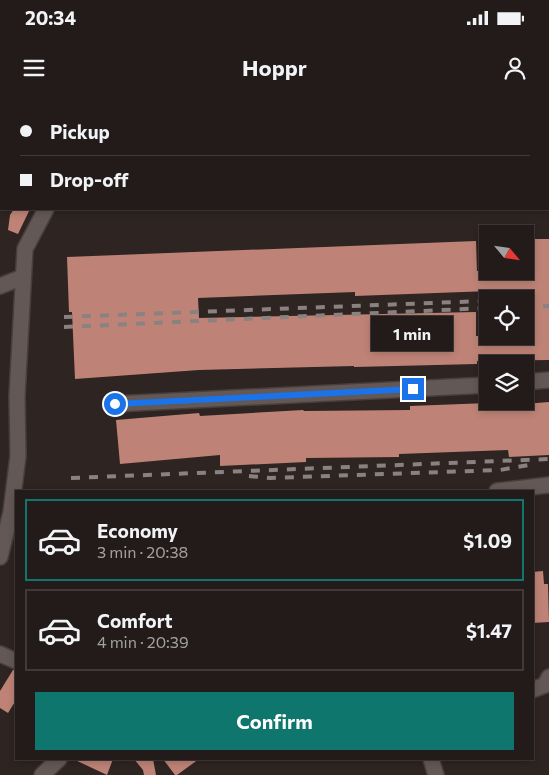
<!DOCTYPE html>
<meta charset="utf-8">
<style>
:root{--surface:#221b1a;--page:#2a2423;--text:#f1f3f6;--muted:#a2a1a2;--line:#3f3939;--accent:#0f766e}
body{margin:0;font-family:Commissioner,sans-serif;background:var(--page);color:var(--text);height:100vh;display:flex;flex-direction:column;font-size:19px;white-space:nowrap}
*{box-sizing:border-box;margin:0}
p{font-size:16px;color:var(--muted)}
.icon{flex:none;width:28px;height:28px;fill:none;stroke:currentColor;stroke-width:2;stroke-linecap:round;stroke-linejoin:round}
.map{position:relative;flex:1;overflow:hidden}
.panel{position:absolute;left:15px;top:390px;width:519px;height:270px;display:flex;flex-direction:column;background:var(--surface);border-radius:0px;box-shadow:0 2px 8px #0003,0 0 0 1px var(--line)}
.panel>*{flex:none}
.banner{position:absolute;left:0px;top:0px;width:550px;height:110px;box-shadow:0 2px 8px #0003,0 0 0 1px var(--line);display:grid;align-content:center;height:110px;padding:0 20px;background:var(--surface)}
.needle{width:32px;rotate:119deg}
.controls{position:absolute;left:479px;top:125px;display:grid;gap:10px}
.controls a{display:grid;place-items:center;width:55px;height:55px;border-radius:0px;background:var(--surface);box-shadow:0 2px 8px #0003,0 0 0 1px var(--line);font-size:25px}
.end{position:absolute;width:22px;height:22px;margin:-11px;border:6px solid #1a73e8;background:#fff;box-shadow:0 0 0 2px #fff}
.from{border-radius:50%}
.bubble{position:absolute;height:35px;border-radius:0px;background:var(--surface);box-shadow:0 2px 8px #0003,0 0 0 1px var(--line);font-size:16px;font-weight:700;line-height:35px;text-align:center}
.banner b{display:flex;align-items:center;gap:18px;height:48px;font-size:19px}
.banner b+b{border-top:1px solid var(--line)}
.banner i{width:12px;height:12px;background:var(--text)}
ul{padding:9px 0 0;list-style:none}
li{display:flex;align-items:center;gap:15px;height:82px;margin:0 10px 8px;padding:0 10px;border:2px solid var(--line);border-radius:0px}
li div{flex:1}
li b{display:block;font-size:19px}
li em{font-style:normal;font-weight:700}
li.current{border-color:var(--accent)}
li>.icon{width:45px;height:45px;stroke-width:1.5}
.cta{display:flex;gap:10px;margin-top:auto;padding:10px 20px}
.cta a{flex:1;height:58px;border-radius:0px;background:var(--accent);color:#fff;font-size:20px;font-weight:700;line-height:58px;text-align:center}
.status{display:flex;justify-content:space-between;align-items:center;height:35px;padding:0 25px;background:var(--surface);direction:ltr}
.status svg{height:14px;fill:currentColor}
header{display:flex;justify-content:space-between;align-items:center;height:65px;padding:0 20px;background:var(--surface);font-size:22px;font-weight:700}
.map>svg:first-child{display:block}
.building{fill:#be8376;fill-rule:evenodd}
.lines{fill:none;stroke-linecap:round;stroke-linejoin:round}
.minor-casing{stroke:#483f3d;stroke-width:18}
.minor{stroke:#635855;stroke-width:15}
.rail{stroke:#8a8280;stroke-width:4;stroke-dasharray:9 9;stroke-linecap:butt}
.route{stroke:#1a73e8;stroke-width:6}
</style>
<div class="status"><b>20:34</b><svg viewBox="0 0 49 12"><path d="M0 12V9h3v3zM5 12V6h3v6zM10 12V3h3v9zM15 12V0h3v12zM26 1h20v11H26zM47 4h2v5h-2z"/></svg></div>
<header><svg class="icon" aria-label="menu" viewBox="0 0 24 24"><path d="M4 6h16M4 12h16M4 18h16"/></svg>Hoppr<svg class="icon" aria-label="person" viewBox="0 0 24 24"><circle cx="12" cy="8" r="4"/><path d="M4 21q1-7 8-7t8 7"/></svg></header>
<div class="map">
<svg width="549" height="675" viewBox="0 0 549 675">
<rect width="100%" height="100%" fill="#2e2422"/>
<g class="building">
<polygon points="14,109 30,109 18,134 8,130 10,115"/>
<path d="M525,139H549V260L477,261V264L354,267V266L199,270L75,279L72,212H69L67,157L476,141L477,171H525ZM490,191L525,192V236H476V212L199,218L198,198L355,192V196Z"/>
<polygon points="549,302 549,355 509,357 508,350 399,354 399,357 306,358 306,362 220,366 220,355 120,364 116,320 199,313 200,316 303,310 304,311 410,310 410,306 488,303 488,307"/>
<polygon points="543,471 544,484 548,484 549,522 532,523 532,472"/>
<polygon points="13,570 16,570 16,600 8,613 0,608 0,591"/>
<polygon points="73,659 113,659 107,675"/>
<polygon points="134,659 153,659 156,675 144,675 143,670"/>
<polygon points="163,659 199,659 177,675 175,675"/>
</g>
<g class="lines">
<defs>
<g id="minor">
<polyline points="77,0 78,1"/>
<polyline points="123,1 123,0"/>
<polyline points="158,1 160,0"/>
<polyline points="0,186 23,177"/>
<polyline points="525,282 549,280"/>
<polyline points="115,304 488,285"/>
<polyline points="497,391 549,385"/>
<polyline points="0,457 11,412 18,356 17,296 25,149 46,109"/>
<polyline points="0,554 16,561"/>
<polyline points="532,590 545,585 549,577"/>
<polyline points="431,659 436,675"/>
<polyline points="42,675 59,659"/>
</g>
</defs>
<use href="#minor" class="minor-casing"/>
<use href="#minor" class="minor"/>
<g class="rail">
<polyline points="525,207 549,206"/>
<polyline points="64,217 484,201"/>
<polyline points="64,227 488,208"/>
<polyline points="249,376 270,378 500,370 529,365"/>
<polyline points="71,378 549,359"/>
</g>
</g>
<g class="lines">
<polyline class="route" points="115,304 413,289"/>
</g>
</svg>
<div class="controls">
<a><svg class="needle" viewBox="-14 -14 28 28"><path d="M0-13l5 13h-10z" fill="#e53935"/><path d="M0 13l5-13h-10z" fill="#a2a1a2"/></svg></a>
<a><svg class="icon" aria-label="locate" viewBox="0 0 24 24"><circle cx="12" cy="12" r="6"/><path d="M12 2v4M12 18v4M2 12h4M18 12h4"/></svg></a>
<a><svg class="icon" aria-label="layers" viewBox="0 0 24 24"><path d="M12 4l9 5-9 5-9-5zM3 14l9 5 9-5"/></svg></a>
</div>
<i class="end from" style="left:115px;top:304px"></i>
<i class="end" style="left:413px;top:289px"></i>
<div class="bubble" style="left:371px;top:216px;width:82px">1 min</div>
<div class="banner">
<b><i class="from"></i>Pickup</b>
<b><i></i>Drop-off</b>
</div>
<section class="panel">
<ul>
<li class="current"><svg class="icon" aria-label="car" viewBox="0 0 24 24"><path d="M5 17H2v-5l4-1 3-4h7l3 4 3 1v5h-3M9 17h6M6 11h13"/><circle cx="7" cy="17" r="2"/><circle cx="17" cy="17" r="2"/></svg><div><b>Economy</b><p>3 min · 20:38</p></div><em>$1.09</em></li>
<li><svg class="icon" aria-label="car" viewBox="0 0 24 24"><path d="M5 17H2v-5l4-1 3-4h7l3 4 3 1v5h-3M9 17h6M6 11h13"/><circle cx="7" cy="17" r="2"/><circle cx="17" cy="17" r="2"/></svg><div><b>Comfort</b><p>4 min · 20:39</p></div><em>$1.47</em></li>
</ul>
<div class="cta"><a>Confirm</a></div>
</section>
</div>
